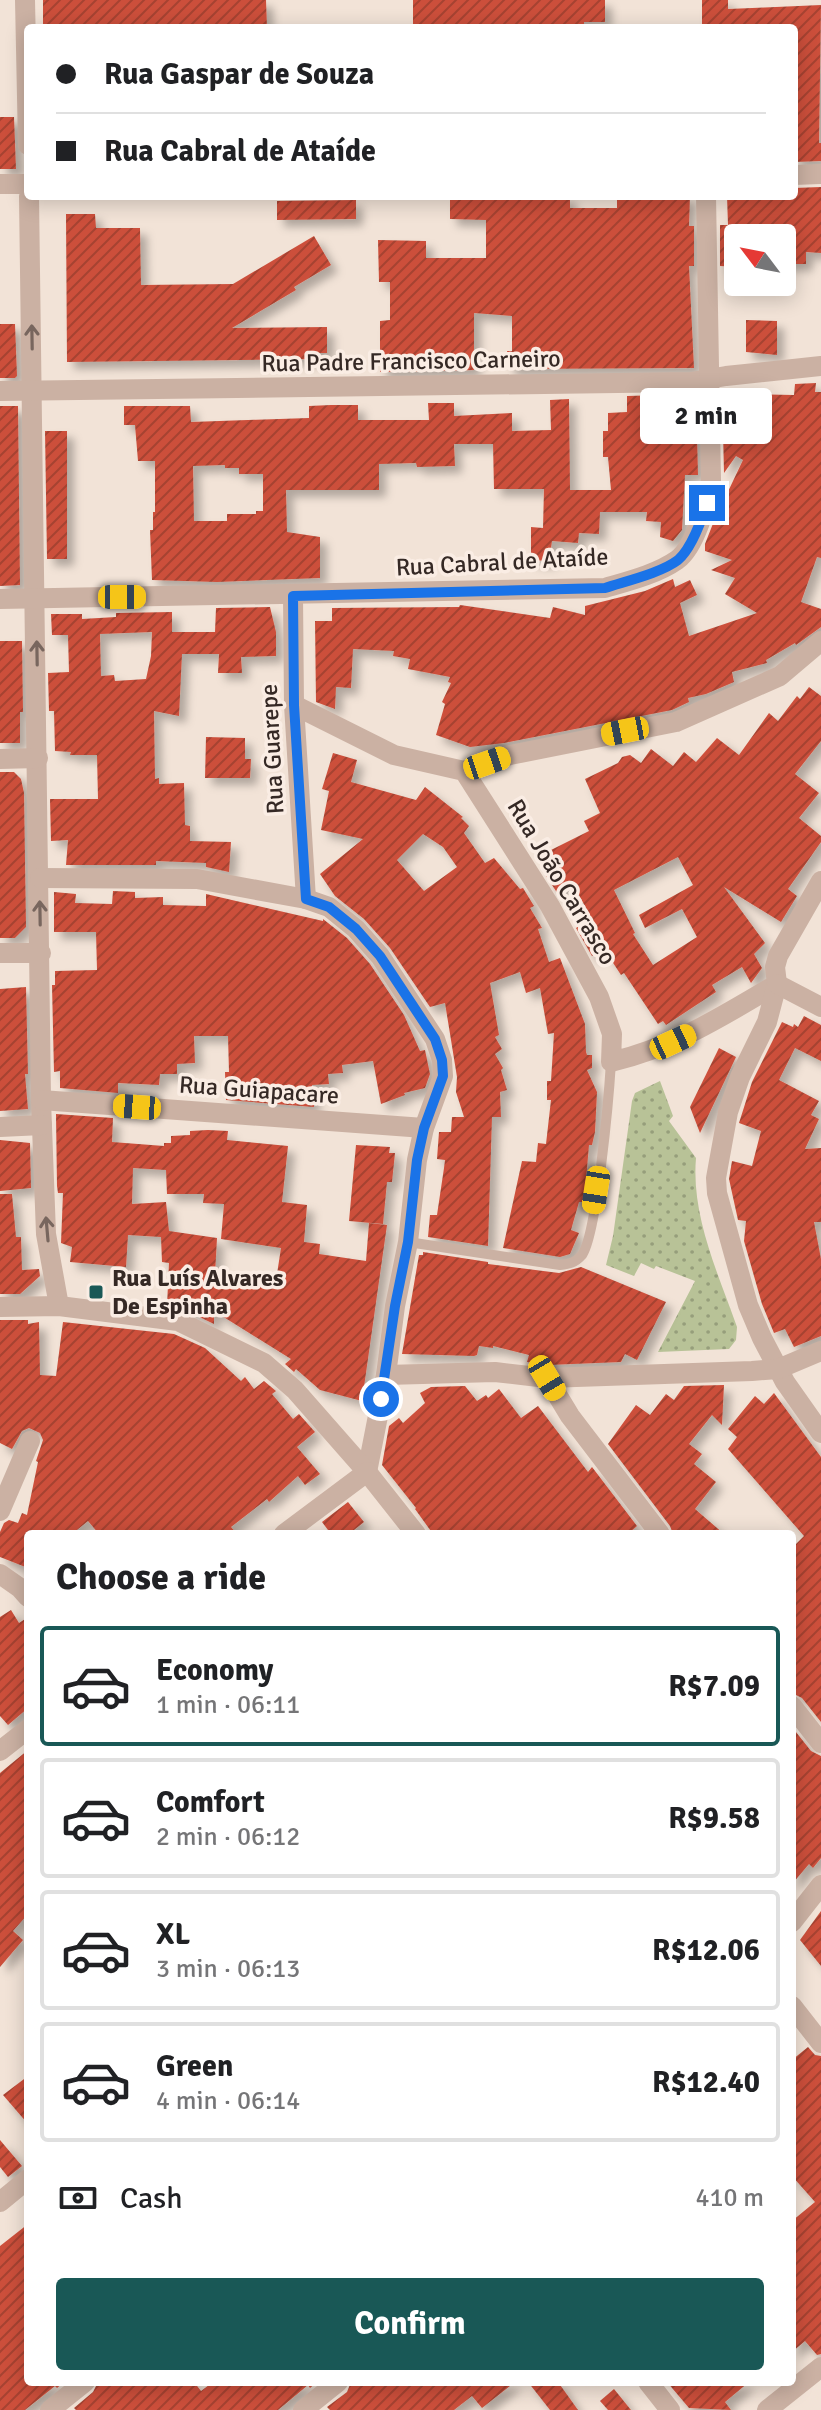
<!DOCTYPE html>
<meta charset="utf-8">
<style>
:root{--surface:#fff;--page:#f6f6f6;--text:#202124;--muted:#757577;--line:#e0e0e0;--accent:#195856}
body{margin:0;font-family:Signika,sans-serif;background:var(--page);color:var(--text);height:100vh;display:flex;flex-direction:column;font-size:30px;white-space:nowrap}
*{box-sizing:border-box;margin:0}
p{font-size:26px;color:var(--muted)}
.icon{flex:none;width:44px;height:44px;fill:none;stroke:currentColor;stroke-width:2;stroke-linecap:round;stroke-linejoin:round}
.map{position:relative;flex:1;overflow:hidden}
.side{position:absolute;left:24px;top:1530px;width:772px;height:856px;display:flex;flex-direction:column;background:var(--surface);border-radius:8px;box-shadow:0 4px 20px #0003}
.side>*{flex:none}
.hud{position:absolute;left:24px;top:24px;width:774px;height:176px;border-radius:8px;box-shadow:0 4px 20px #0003;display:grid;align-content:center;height:176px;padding:0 32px;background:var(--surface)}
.needle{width:52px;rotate:302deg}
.controls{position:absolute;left:724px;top:224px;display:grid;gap:16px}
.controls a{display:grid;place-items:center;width:72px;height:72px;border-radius:8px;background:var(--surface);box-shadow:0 4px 20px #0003;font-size:40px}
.end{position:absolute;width:36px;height:36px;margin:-18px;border:10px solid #1a73e8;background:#fff;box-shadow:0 0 0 4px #fff}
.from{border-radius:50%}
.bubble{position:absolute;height:56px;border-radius:8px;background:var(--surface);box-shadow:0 4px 20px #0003;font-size:26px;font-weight:700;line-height:56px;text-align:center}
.car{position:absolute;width:24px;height:48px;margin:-24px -12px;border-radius:10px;box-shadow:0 0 6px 2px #0007;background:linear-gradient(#f5c518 24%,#345 0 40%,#f5c518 0 76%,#345 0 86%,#f5c518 0)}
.hud b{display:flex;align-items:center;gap:28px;height:76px;font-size:30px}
.hud b+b{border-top:2px solid var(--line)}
.hud i{width:20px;height:20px;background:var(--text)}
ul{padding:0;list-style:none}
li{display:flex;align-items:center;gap:24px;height:120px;margin:0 16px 12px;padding:0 16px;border:4px solid var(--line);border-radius:8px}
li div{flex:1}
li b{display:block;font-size:30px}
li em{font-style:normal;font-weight:700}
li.active{border-color:var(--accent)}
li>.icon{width:72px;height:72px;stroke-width:1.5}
h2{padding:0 32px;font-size:36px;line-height:96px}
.pay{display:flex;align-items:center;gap:20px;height:88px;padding:0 32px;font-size:30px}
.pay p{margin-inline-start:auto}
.cta{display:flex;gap:16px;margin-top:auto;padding:16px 32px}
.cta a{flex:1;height:92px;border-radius:8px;background:var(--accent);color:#fff;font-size:32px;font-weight:700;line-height:92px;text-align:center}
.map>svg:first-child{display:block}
.grass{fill:url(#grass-dots)}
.building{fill:url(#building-hatch);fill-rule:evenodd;filter:url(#shadow)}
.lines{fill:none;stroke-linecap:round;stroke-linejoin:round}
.service{stroke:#cbb1a3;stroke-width:10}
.minor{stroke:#cbb1a3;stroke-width:20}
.oneway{stroke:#78665e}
.route{stroke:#1a73e8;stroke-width:10}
.poi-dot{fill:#195856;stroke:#faede4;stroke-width:3}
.labels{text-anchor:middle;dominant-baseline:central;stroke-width:7;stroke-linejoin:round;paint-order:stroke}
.street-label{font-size:24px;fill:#352925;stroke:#faede4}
.poi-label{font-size:24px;font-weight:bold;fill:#352925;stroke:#faede4;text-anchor:start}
</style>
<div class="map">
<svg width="821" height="2410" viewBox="0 0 821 2410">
<defs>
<pattern id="grass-dots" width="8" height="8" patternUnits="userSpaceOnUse" patternTransform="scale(2)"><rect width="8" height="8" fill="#b8c297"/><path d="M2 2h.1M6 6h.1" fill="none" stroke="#969e7b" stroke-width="1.8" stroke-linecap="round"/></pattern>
<pattern id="building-hatch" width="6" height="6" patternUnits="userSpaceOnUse" patternTransform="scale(2)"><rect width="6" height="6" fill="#cc4f3b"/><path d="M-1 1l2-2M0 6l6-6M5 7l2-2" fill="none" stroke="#a64231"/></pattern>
<filter id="shadow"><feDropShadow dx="7" dy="7" stdDeviation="4" flood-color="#0004"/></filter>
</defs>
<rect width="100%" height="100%" fill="#f2e3d7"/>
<path class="grass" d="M660,1081L673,1116L669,1121L696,1158C691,1216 718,1273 737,1327L736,1340L729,1349L658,1352L695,1281L656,1266L654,1269L641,1263L634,1276L606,1265L613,1236L632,1101L635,1093Z"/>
<g class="building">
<polygon points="43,0 266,0 267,28 43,28"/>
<polygon points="413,0 605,0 605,22 584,22 584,28 413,28"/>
<polygon points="702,0 728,0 728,9 821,5 819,143 821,143 821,161 794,162 794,28 702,28"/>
<polygon points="0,117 14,117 16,169 0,169"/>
<polygon points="821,187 821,253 806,252 806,264 782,264 782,238 738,238 738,267 720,266 720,225 728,225 727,196 794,196 794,188"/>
<polygon points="450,196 570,196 570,208 617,208 617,196 690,196 689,226 694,226 694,266 689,266 694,368 508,369 507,351 512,351 512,316 474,313 474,370 380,372 380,321 390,320 390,282 379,282 378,240 426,241 426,258 486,258 486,220 450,219"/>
<polygon points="356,200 356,219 277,220 277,201"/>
<polygon points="66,214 95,214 96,228 140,228 141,285 233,284 314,236 331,265 294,287 296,290 232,328 327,327 327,353 319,353 319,359 67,362"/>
<polygon points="746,320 777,321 777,355 746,352"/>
<polygon points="0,324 15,324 17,376 15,378 0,378"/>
<polygon points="816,383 815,392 821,392 821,558 817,557 801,602 821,609 821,627 796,645 795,643 766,660 767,663 732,672 734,682 706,694 688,698 689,702 672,710 504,743 470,747 436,735 445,704 442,702 451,683 448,682 450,677 408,669 410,659 393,656 394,651 353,649 351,688 336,687 335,709 316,702 315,621 332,621 332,608 459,607 460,605 550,618 553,607 585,615 585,606 645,591 673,579 675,587 690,580 697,595 680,603 689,636 757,613 725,594 735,578 711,570 732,560 705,551 705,544 714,521 743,460 736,456 724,473 722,390 735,388 735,394 794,395 795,384"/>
<path d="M696,394L698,475H685L682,530L673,541L660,537L661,522L646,521L647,512H600L599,534L579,533L578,543L552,541L549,561L531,560V527L543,528L544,489H494L493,444H454L455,466L417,467L416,463L379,464V490H286L287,532L320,537V578L217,582L152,580L150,530H153V512H155V461H138L135,425H124V406H190L191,422L309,418V406L331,405H358V420H429L428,403H454V416L512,413V431L551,430L550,400L569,399L570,490H611L608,457H603V431H608V413L627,412V396ZM225,465V468H239V474H263V511H256V514H227V521H194L193,466Z"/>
<polygon points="0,406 18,406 20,585 0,586"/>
<polygon points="45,431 67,431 67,559 47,559"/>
<path d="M270,607L276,632V656L241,657L242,673H218L219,654H182L179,716L154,711L155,779L159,778V784L184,783L185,825L190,826V841L231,842L229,872L206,867V863L156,861V865H66L68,840L51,841L50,799H98L97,755H70L71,752L55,751L54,711H49L48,673L69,672L68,635H52L51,614H82V619L116,617V613L172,612V632H215L216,608ZM152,632L151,656L146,679L115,681L114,675L101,676L100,634Z"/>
<polygon points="0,641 22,641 23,712 20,712 20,743 0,743"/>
<path d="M809,687L821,696V741L795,774L819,793L799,818L821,836V842L788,889L797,896L781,922L724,887L765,943L754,954L762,968L751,983L742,967L712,985L716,992L666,1025L663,1021L658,1024L624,973L621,975L604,949L592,956L576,928L592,919L574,886L558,894L546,876L552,873L543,854L589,831L584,821L600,813L585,779L618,763L622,757L630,755L641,763L651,749L673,766L684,752L696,762L717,738L739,755L769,713L778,721L797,696L800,699ZM678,857L693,885L639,915L645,928L682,909L697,937L653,965L633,934L635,933L614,890Z"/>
<polygon points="206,737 245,738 245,759 251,759 250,778 205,778"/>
<path d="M333,753L357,760L351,782L416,800L425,787L463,817L461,818L469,826L464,833L485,863L494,858L520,889L523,888L534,906L530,908L542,928L538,929L549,962L560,958L585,1024L586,1052L587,1055H592V1068L587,1070L597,1092L595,1132L592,1145H589L585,1192L583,1202H579L571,1230L579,1233L570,1254L560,1257L503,1248L522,1161L536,1162L538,1143L546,1144L551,1100H547V1081H551L554,1033L548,1034L540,988L526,993L520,972L490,983L499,1035L495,1037L502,1049L495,1054L503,1068L501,1070L507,1090L500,1092L501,1117H492L488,1246L428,1237L430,1215H437L444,1168L445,1160L437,1159L439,1132H451L452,1117H464L456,1092L457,1077L445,1003L430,1007L390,948L364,919L335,896L320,874L363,839L321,830L329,791L322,789ZM423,834L443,847L457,867L424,891L397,860Z"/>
<polygon points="0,772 14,772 21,779 24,793 26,927 15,938 0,938"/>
<polygon points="113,891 135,892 135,898 163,897 163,905 206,906 206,894 323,921 323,919 347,938 370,964 404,1015 420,1051 425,1050 430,1074 425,1088 404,1093 405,1095 381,1104 373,1061 342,1065 343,1073 328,1074 329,1084 312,1085 314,1107 226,1100 225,1072 229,1072 228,1036 194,1036 195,1063 177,1064 177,1074 160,1074 159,1085 118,1083 118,1093 60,1088 60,1071 54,1072 52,985 55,985 55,971 97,970 96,932 54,932 54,892 76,894 75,903 112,904"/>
<polygon points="26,987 28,1074 25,1074 28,1109 0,1111 0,989"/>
<polygon points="804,1016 821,1025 821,1061 795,1048 779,1080 819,1101 811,1115 819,1119 805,1149 821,1148 821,1222 814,1222 821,1259 821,1336 794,1347 785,1329 774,1333 762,1304 744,1241 746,1221 738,1220 729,1179 732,1161 752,1166 761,1131 739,1123 752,1082 782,1022 793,1027 794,1024 798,1027"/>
<polygon points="719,1048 736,1057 700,1133 690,1107"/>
<path d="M56,1114L113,1118L112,1142L164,1146V1143H171V1136L190,1135V1131L208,1130L228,1131L227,1140L288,1146L282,1202L307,1205L304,1242L320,1244L319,1254L366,1261L369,1223L387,1225L362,1401L320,1390L296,1369L294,1372L285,1364L291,1359L214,1311V1324L183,1309L167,1306L169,1263L162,1262L161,1237L128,1235L126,1267L70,1262L72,1247L61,1243L63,1193H58L57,1186ZM133,1168L166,1170L167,1194H204L203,1203L224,1204L221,1239L281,1248L275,1287L215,1274L217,1238L169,1231L166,1202L132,1204Z"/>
<polygon points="0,1140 30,1143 31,1188 0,1191"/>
<polygon points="356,1145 390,1147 389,1153 395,1153 392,1182 387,1182 383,1224 349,1221"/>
<polygon points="0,1194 12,1194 16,1237 21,1237 22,1270 39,1269 40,1276 20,1294 0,1294"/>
<polygon points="423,1252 488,1262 488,1264 559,1273 581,1267 666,1302 637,1360 625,1354 621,1362 548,1365 527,1362 529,1355 493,1346 493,1348 479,1346 477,1355 474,1356 402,1354 419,1255 423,1255"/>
<polygon points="0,1320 28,1320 28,1324 39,1322 40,1375 56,1376 63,1322 174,1334 205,1348 241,1381 245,1377 254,1389 264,1381 276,1391 272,1394 293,1419 299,1414 315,1432 297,1447 320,1474 305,1485 298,1476 269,1502 267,1499 231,1527 237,1534 99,1534 88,1521 72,1534 28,1534 28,1568 0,1557 0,1532 4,1523 9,1520 18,1523 22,1513 27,1515 38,1462 36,1461 43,1440 40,1433 29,1428 22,1431 12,1449 0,1443"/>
<polygon points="724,1385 722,1425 712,1415 689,1444 702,1454 694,1464 716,1482 695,1509 724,1534 673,1534 670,1526 608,1444 636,1405 650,1415 666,1394 674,1400 684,1386"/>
<polygon points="465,1386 477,1401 486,1395 488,1398 499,1389 521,1418 538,1406 588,1472 592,1467 637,1526 628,1534 433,1534 415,1509 416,1508 382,1465 389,1426 399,1418 403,1423 425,1403 420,1393 431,1387"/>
<polygon points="774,1393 821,1457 821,1722 802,1698 792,1693 792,1548 804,1536 728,1449 737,1437 728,1429 755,1396 764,1404"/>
<polygon points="348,1502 364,1522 349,1534 331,1534 322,1522"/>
<polygon points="11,1610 19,1623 28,1617 28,1708 8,1725 0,1716 0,1617"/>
<polygon points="792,1727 811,1751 821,1756 821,1858 813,1868 809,1864 792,1884"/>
<polygon points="28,1750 28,1914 13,1931 23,1940 0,1967 0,1773"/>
<polygon points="821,1911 821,1966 800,1940"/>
<polygon points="808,2047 815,2055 821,2056 821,2354 817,2355 805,2341 792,2352 792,2221 815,2202 792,2176 792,2060"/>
<polygon points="28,2076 28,2124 3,2095"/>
<polygon points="0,2140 22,2166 8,2177 0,2167"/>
<polygon points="28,2224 28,2382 64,2382 57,2388 55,2386 25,2410 0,2410 0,2246"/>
<polygon points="98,2382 194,2382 201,2391 213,2382 317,2382 310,2388 308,2385 278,2410 76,2410 74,2408 93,2392"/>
<polygon points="351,2382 515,2382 482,2408 472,2396 454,2410 330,2410 327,2407 347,2392"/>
<polygon points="528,2382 558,2382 578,2410 550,2410"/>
<polygon points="667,2382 749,2382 725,2402 731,2410 689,2408"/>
<polygon points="614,2389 631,2410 608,2410 600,2401"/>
</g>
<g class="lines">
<path class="service" d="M408,1242L560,1265C569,1264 575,1263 582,1255C597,1234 609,1095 611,1062"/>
<g class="minor">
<polyline points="25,0 28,145"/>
<polyline points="794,175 821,174"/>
<polyline points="0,184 28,184"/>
<polyline points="29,196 41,1100 46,1234 59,1306"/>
<polyline points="0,391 691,382 726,376 821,366"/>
<polyline points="293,596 294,705 306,899"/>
<path d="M0,599L605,588C629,581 657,574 677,560C696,546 707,502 711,480L706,196"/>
<path d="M294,705L394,755L464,771L550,906L599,997L612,1034L611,1062C672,1048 723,1016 777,984"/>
<polyline points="0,759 38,758"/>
<polyline points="464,771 510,755 676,722 780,676 821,641"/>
<polyline points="40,878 197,879 306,899 329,907 356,929 380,956 435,1039 442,1060 443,1076 424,1128 417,1160 408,1242 395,1306 386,1375 367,1472"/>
<polyline points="821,881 778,956 775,967 777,984 767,1022 740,1077 728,1112 716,1178 717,1193 748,1305 762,1338 785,1382 821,1433"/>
<polyline points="0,953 41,953"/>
<polyline points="777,984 821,1007"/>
<polyline points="41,1100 424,1128"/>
<polyline points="0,1127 42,1125"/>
<polyline points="0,1307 59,1306 178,1321 264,1363 295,1390 367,1472 416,1534"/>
<polyline points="386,1375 495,1372 547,1378 752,1371 778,1369 821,1351"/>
<polyline points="547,1378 570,1416 660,1534"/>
<polyline points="0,1511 30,1441"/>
<polyline points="284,1534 367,1472"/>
<polyline points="0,1574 20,1588 28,1597"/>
<polyline points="792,1706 821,1743"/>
<polyline points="0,1751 28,1729"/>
<polyline points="792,1922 821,1885"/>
<polyline points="792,2006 821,2043"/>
<polyline points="0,2202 28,2179"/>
<polyline points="648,2382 670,2410"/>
<polyline points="50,2410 85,2382"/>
<polyline points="303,2410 338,2382"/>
<polyline points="767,2410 821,2367"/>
</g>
</g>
<defs><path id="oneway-shaft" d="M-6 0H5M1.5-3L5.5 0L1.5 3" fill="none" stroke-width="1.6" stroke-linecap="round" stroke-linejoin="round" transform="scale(2)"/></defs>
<g class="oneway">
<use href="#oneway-shaft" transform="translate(32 337) rotate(-91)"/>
<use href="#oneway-shaft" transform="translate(37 653) rotate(-91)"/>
<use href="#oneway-shaft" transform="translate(40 913) rotate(-91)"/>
<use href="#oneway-shaft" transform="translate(47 1229) rotate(-95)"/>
</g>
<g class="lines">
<path class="route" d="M381,1399L395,1306L408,1242L417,1160L424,1128L443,1076L442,1060L435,1039L380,956L356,929L329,907L306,899L294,705L293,596L605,588C626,581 661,573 678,560C691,549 702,519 707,503"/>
</g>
<rect class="poi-dot" x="88" y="1284" width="16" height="16" rx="4"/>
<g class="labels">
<g class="street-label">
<text transform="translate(411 361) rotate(-1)">Rua Padre Francisco Carneiro</text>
<text transform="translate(502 562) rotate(-3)">Rua Cabral de Ataíde</text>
<text transform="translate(272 749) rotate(-93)">Rua Guarepe</text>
<text transform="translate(562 882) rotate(59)">Rua João Carrasco</text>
<text transform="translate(259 1090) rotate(4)">Rua Guiapacare</text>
</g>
<g class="poi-label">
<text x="112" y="1278">Rua Luís Alvares<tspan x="112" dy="28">De Espinha</tspan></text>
</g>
</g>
</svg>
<div class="controls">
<a><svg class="needle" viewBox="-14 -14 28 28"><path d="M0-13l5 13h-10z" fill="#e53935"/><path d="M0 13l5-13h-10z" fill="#757577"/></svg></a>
</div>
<i class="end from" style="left:381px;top:1399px"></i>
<i class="end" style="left:707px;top:503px"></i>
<div class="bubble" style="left:640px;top:388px;width:132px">2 min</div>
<i class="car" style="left:122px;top:597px;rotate:90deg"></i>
<i class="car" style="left:625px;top:731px;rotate:259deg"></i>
<i class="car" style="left:487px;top:763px;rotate:71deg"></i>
<i class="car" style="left:673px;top:1042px;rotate:65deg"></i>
<i class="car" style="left:137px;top:1107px;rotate:274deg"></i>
<i class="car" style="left:596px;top:1190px;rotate:189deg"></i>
<i class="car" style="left:547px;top:1378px;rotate:149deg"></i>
<div class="hud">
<b><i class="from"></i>Rua Gaspar de Souza</b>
<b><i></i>Rua Cabral de Ataíde</b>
</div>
<section class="side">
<h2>Choose a ride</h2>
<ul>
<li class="active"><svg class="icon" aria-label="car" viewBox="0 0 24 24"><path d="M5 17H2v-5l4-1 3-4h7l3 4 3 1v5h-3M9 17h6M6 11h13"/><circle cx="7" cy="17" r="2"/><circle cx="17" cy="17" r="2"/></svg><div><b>Economy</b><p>1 min · 06:11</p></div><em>R$7.09</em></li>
<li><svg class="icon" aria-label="car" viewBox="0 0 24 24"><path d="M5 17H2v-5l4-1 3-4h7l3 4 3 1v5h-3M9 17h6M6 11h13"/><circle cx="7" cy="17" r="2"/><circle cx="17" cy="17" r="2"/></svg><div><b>Comfort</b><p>2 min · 06:12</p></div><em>R$9.58</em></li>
<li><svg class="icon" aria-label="car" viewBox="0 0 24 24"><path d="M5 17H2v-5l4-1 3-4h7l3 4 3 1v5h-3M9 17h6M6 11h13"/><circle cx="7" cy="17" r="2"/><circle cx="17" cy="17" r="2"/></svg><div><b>XL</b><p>3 min · 06:13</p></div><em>R$12.06</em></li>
<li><svg class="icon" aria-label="car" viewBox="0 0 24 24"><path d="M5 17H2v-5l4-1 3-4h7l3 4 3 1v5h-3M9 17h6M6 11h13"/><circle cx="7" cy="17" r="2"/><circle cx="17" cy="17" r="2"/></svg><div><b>Green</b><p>4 min · 06:14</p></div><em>R$12.40</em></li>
</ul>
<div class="pay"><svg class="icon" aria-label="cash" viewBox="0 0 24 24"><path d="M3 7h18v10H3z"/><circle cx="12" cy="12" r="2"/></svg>Cash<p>410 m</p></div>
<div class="cta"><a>Confirm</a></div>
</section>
</div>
